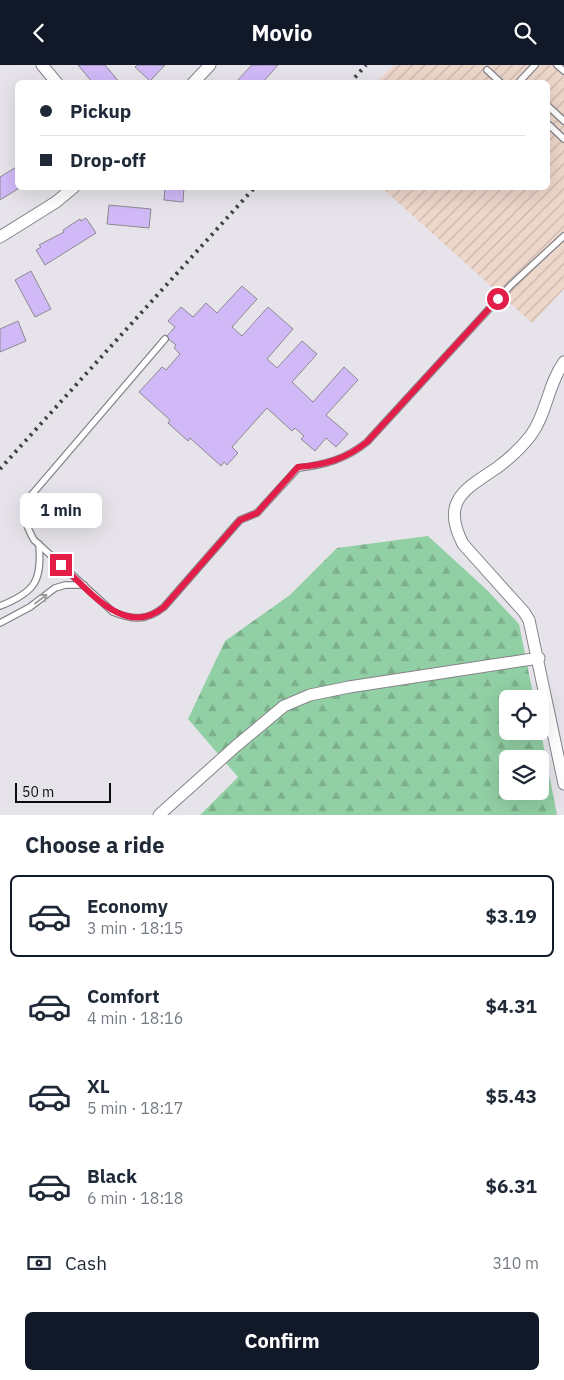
<!DOCTYPE html>
<meta charset="utf-8">
<style>
:root{--surface:#fff;--page:#f2f2f3;--text:#1f2937;--muted:#747a83;--line:#e0e1e3;--accent:#111827}
body{margin:0;font-family:"IBM Plex Sans",sans-serif;background:var(--page);color:var(--text);height:100vh;display:flex;flex-direction:column;font-size:19px;white-space:nowrap}
*{box-sizing:border-box;margin:0}
p{font-size:16px;color:var(--muted)}
.icon{flex:none;width:28px;height:28px;fill:none;stroke:currentColor;stroke-width:2;stroke-linecap:round;stroke-linejoin:round}
.map{position:relative;height:750px;overflow:hidden}
.details{display:flex;flex-direction:column;background:var(--surface);flex:1}
.details>*{flex:none}
.top-card{position:absolute;left:15px;top:15px;width:535px;height:110px;border-radius:8px;box-shadow:0 5px 20px #0002;display:grid;align-content:center;height:110px;padding:0 25px;background:var(--surface)}
.controls{position:absolute;left:499px;top:625px;display:grid;gap:10px}
.controls a{display:grid;place-items:center;width:50px;height:50px;border-radius:8px;background:var(--surface);box-shadow:0 5px 20px #0002;font-size:25px}
.scale{position:absolute;left:15px;bottom:12px;width:96px;box-sizing:border-box;padding-left:5px;border:2px solid #0c0b0d;border-top:0;font-size:14px;line-height:18px;white-space:nowrap;color:#0c0b0d;-webkit-text-stroke:4px #e6e4ea;paint-order:stroke}
.end{position:absolute;width:22px;height:22px;margin:-11px;border:6px solid #e11d48;background:#fff;box-shadow:0 0 0 2px #fff}
.from{border-radius:50%}
.bubble{position:absolute;height:35px;border-radius:8px;background:var(--surface);box-shadow:0 5px 20px #0002;font-size:16px;font-weight:700;line-height:35px;text-align:center}
.top-card b{display:flex;align-items:center;gap:18px;height:48px;font-size:19px}
.top-card b+b{border-top:1px solid var(--line)}
.top-card i{width:12px;height:12px;background:var(--text)}
ul{padding:0;list-style:none}
li{display:flex;align-items:center;gap:15px;height:82px;margin:0 10px 8px;padding:0 15px;border:2px solid transparent;border-radius:8px}
li div{flex:1}
li b{display:block;font-size:19px}
li em{font-style:normal;font-weight:700}
li.on{border-color:var(--accent)}
li>.icon{width:45px;height:45px;stroke-width:1.5}
h2{padding:0 25px;font-size:22px;line-height:60px}
.pay{display:flex;align-items:center;gap:12px;height:55px;padding:0 25px;font-size:19px}
.pay p{margin-inline-start:auto}
.cta{display:flex;gap:10px;margin-top:auto;padding:10px 25px}
.cta a{flex:1;height:58px;border-radius:8px;background:var(--accent);color:#fff;font-size:20px;font-weight:700;line-height:58px;text-align:center}
header{display:flex;justify-content:space-between;align-items:center;height:65px;padding:0 25px;background:var(--accent);color:#fff;font-size:22px;font-weight:700}
.map>svg:first-child{display:block}
.industrial{fill:url(#industrial-furrows)}
.forest{fill:url(#forest-firs);fill-rule:evenodd}
.building{fill:#d1b9f8;stroke:#8b898f}
.lines{fill:none;stroke-linecap:round;stroke-linejoin:round}
.service-casing{stroke:#858389;stroke-width:8}
.minor-casing{stroke:#858389;stroke-width:13}
.service{stroke:#fff;stroke-width:5.5}
.minor{stroke:#fff;stroke-width:11}
.rail{stroke:#424144;stroke-width:4;stroke-dasharray:2.5 5;stroke-linecap:butt}
.oneway{stroke:#9e9d9e}
.route{stroke:#e11d48;stroke-width:6}
</style>
<header><svg class="icon" aria-label="back" viewBox="0 0 24 24"><path d="M15 5l-7 7 7 7"/></svg>Movio<svg class="icon" aria-label="search" viewBox="0 0 24 24"><circle cx="10" cy="10" r="6"/><path d="M15 15l6 6"/></svg></header>
<div class="map">
<svg width="564" height="750" viewBox="0 0 564 750">
<defs>
<pattern id="industrial-furrows" width="10" height="10" patternUnits="userSpaceOnUse" patternTransform="scale(1.25)"><rect width="10" height="10" fill="#edd6ca"/><path d="M-1 1l2-2M0 10L10 0M9 11l2-2" fill="none" stroke="#cab6ac"/></pattern>
<pattern id="forest-firs" width="22" height="20" patternUnits="userSpaceOnUse" patternTransform="scale(1.25)"><rect width="22" height="20" fill="#91cfa4"/><path d="M5 1l3.5 6h-7zM16 11l3.5 6h-7z" fill="#7cb08c"/></pattern>
</defs>
<rect width="100%" height="100%" fill="#e6e4ea"/>
<polygon class="industrial" points="394,0 564,0 564,224 532,258 382,123 548,122 548,18 376,18"/>
<path class="forest" d="M428,471L486,524L519,559L534,634H508V666H540V663L557,750H200L238,712L188,654L225,576L290,530L337,483ZM508,694H540V726H508Z"/>
<g class="building">
<polygon points="78,0 105,0 120,18 93,18"/>
<polygon points="137,0 165,0 150,16 135,2"/>
<polygon points="252,0 278,0 262,18 235,18"/>
<polygon points="18,101 18,122 21,122 0,135 0,112"/>
<polygon points="165,122 184,122 183,137 164,135"/>
<polygon points="109,140 151,144 149,163 107,159"/>
<polygon points="86,153 96,168 45,200 36,185 41,182 39,180 64,167 63,165 80,154 81,156"/>
<polygon points="31,206 51,244 35,252 15,215"/>
<polygon points="242,221 257,234 232,262 242,271 268,242 293,264 267,294 277,303 302,276 317,289 292,317 313,337 344,302 358,315 326,350 348,369 336,382 326,373 315,386 301,374 304,371 295,363 292,366 267,343 232,382 238,388 227,400 224,397 221,401 190,373 188,376 168,358 170,355 139,327 162,302 166,305 180,289 174,283 176,280 166,272 175,262 168,256 181,242 193,252 206,238 217,248"/>
<polygon points="18,256 26,276 0,287 0,264"/>
</g>
<g class="lines">
<defs>
<g id="service">
<polyline points="557,0 564,6"/>
<polyline points="487,5 501,18"/>
<polyline points="522,18 520,16 535,0"/>
<polyline points="548,41 564,56"/>
<polyline points="548,59 564,74"/>
<path d="M165,274L28,434C22,450 26,461 34,475L113,547C133,555 147,556 164,542L240,455L257,448L298,403C325,400 346,394 367,377L511,220L564,171"/>
<path d="M0,541C36,527 42,515 39,479"/>
<polyline points="0,558 30,542 55,523 65,520 84,520"/>
</g>
<g id="minor">
<polyline points="42,0 57,18"/>
<polyline points="193,18 210,0"/>
<polyline points="0,172 56,137 74,122"/>
<path d="M564,297C548,319 547,348 531,370C522,382 510,393 498,402C466,424 440,435 463,479L524,547L529,555L564,719"/>
<polyline points="159,750 236,681 284,641 310,630 349,622 539,593"/>
</g>
</defs>
<use href="#service" class="service-casing"/>
<use href="#minor" class="minor-casing"/>
<use href="#service" class="service"/>
<use href="#minor" class="minor"/>
<g class="rail">
<polyline points="350,18 366,0"/>
<polyline points="0,404 255,122"/>
</g>
</g>
<defs><path id="oneway-shaft" d="M-6 0H5M1.5-3L5.5 0L1.5 3" fill="none" stroke-width="1.6" stroke-linecap="round" stroke-linejoin="round" transform="scale(1.25)"/></defs>
<use class="oneway" href="#oneway-shaft" transform="translate(41 534) rotate(-37)"/>
<g class="lines">
<path class="route" d="M61,500C89,525 125,574 164,542L240,455L257,448L298,402C325,400 346,394 367,377L498,234"/>
</g>
</svg>
<div class="controls">
<a><svg class="icon" aria-label="locate" viewBox="0 0 24 24"><circle cx="12" cy="12" r="6"/><path d="M12 2v4M12 18v4M2 12h4M18 12h4"/></svg></a>
<a><svg class="icon" aria-label="layers" viewBox="0 0 24 24"><path d="M12 4l9 5-9 5-9-5zM3 14l9 5 9-5"/></svg></a>
</div>
<div class="scale">50 m</div>
<i class="end from" style="left:498px;top:234px"></i>
<i class="end" style="left:61px;top:500px"></i>
<div class="bubble" style="left:20px;top:428px;width:82px">1 min</div>
<div class="top-card">
<b><i class="from"></i>Pickup</b>
<b><i></i>Drop-off</b>
</div>
</div>
<section class="details">
<h2>Choose a ride</h2>
<ul>
<li class="on"><svg class="icon" aria-label="car" viewBox="0 0 24 24"><path d="M5 17H2v-5l4-1 3-4h7l3 4 3 1v5h-3M9 17h6M6 11h13"/><circle cx="7" cy="17" r="2"/><circle cx="17" cy="17" r="2"/></svg><div><b>Economy</b><p>3 min · 18:15</p></div><em>$3.19</em></li>
<li><svg class="icon" aria-label="car" viewBox="0 0 24 24"><path d="M5 17H2v-5l4-1 3-4h7l3 4 3 1v5h-3M9 17h6M6 11h13"/><circle cx="7" cy="17" r="2"/><circle cx="17" cy="17" r="2"/></svg><div><b>Comfort</b><p>4 min · 18:16</p></div><em>$4.31</em></li>
<li><svg class="icon" aria-label="car" viewBox="0 0 24 24"><path d="M5 17H2v-5l4-1 3-4h7l3 4 3 1v5h-3M9 17h6M6 11h13"/><circle cx="7" cy="17" r="2"/><circle cx="17" cy="17" r="2"/></svg><div><b>XL</b><p>5 min · 18:17</p></div><em>$5.43</em></li>
<li><svg class="icon" aria-label="car" viewBox="0 0 24 24"><path d="M5 17H2v-5l4-1 3-4h7l3 4 3 1v5h-3M9 17h6M6 11h13"/><circle cx="7" cy="17" r="2"/><circle cx="17" cy="17" r="2"/></svg><div><b>Black</b><p>6 min · 18:18</p></div><em>$6.31</em></li>
</ul>
<div class="pay"><svg class="icon" aria-label="cash" viewBox="0 0 24 24"><path d="M3 7h18v10H3z"/><circle cx="12" cy="12" r="2"/></svg>Cash<p>310 m</p></div>
<div class="cta"><a>Confirm</a></div>
</section>
